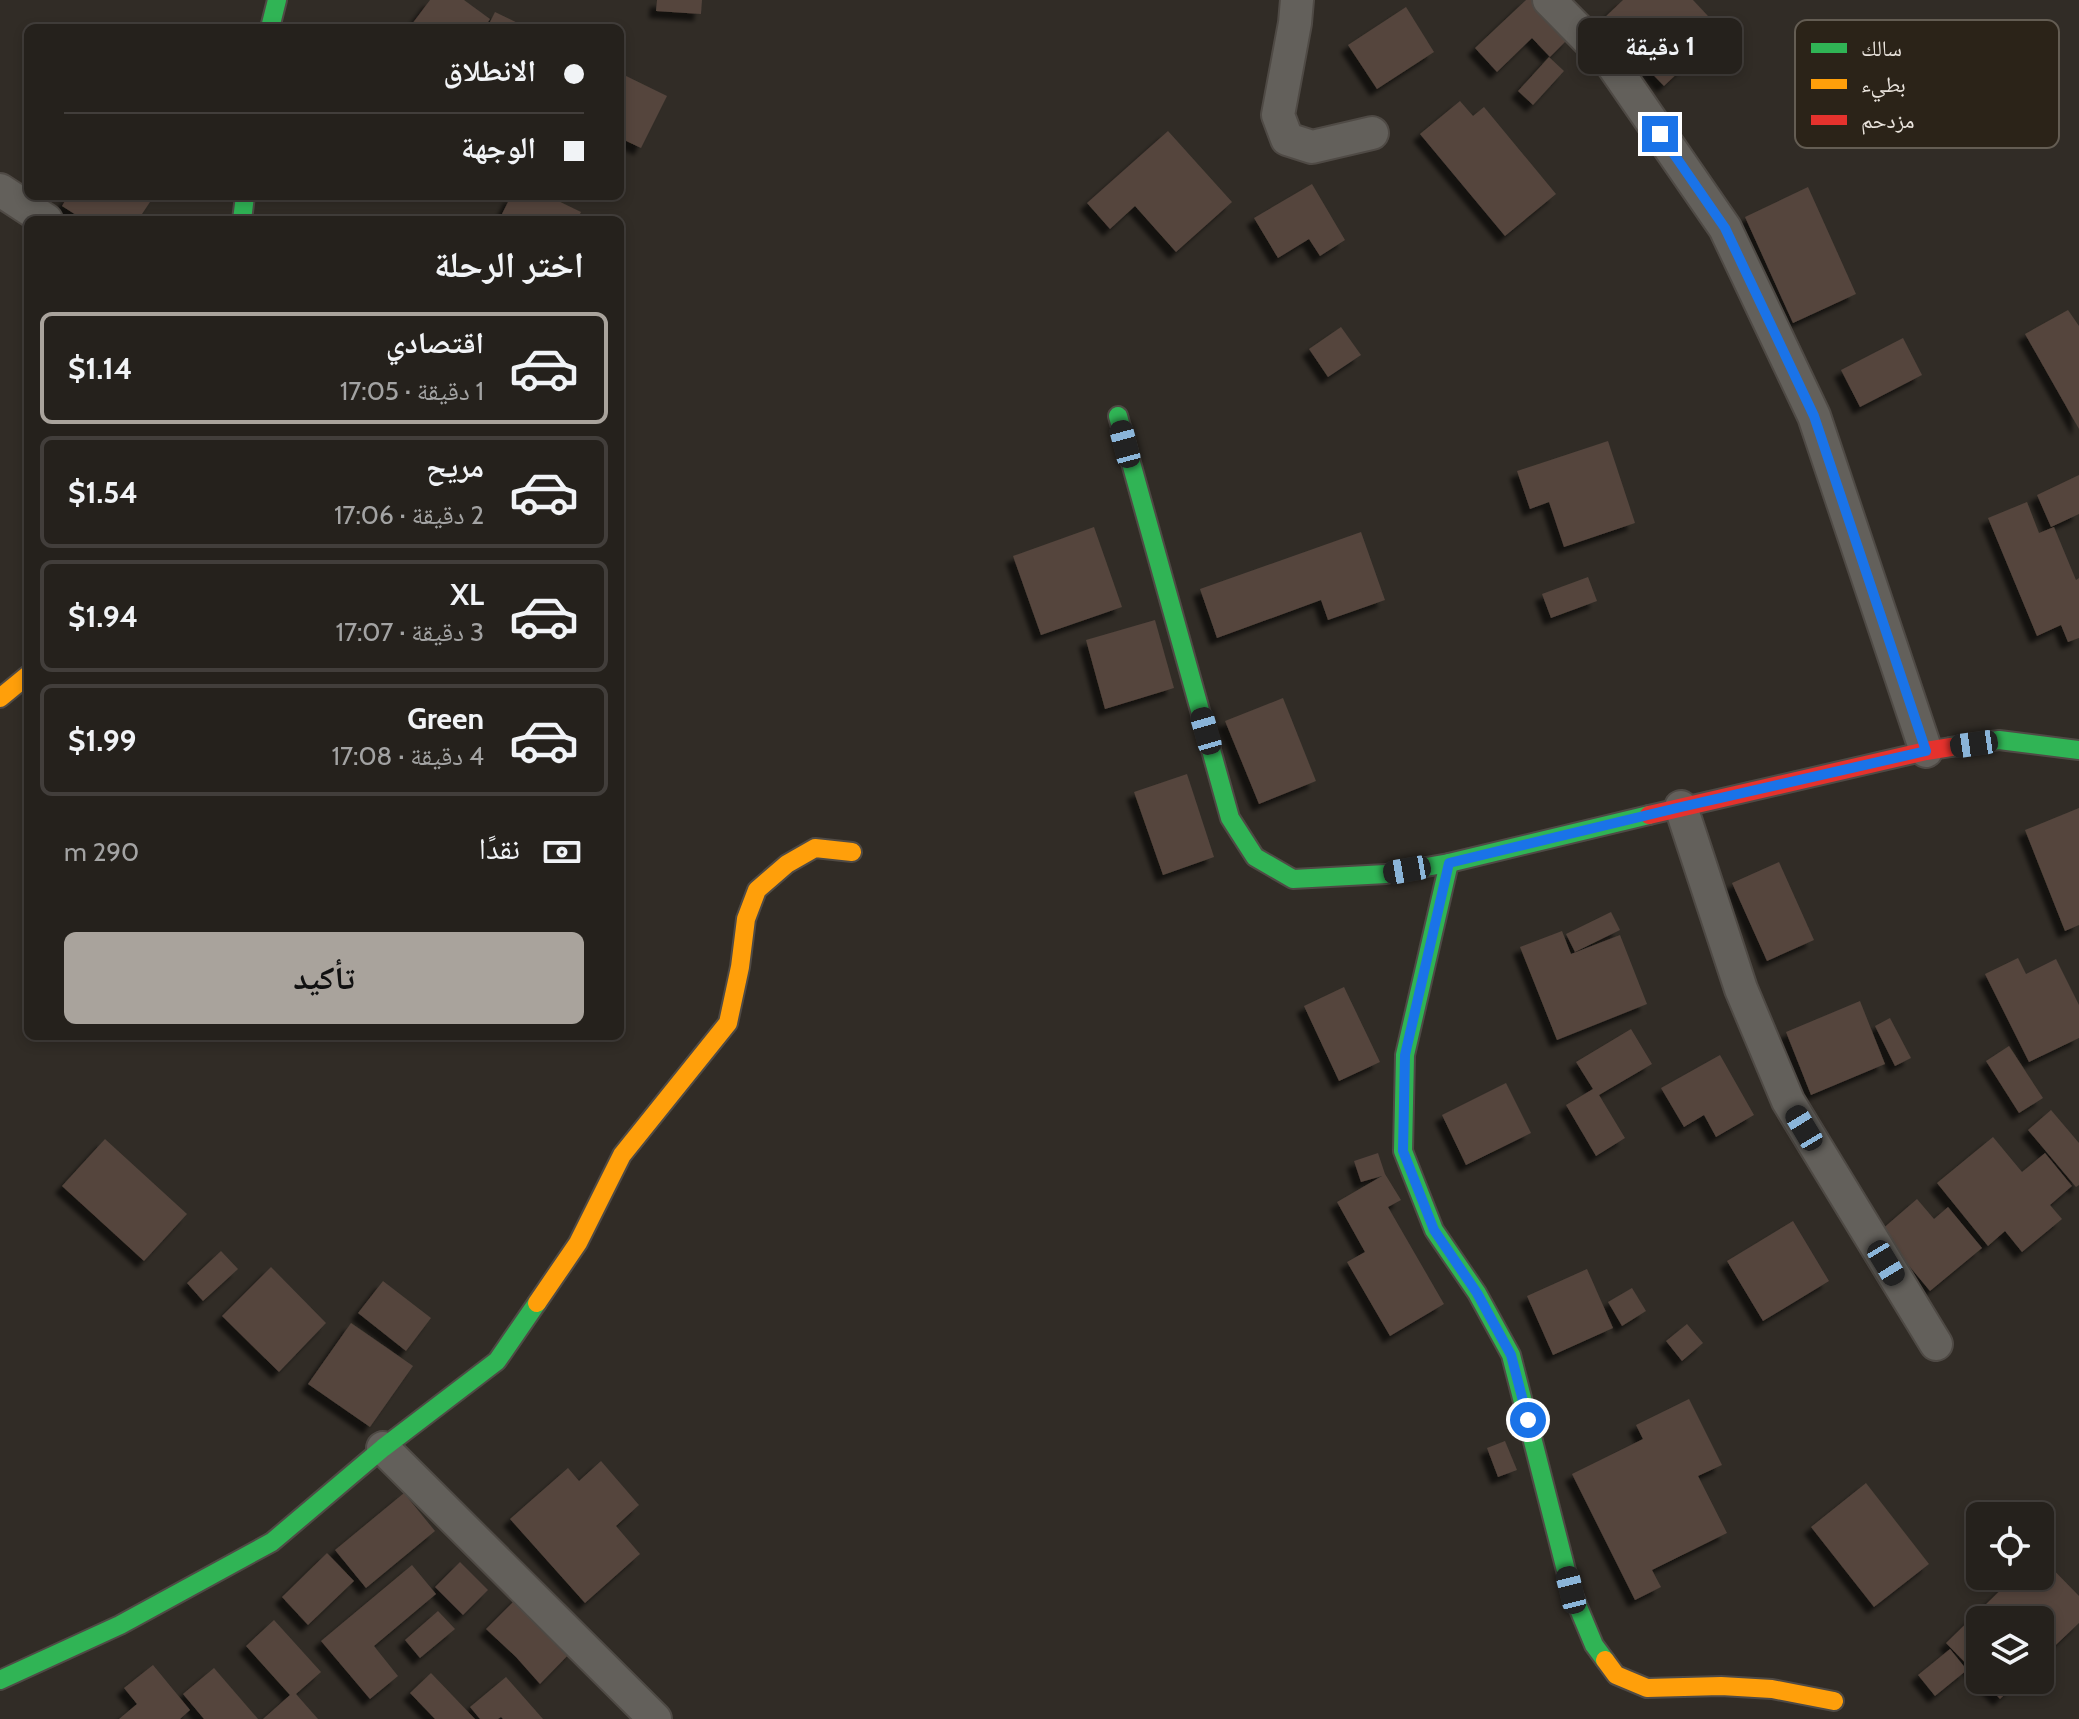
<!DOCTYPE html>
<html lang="ar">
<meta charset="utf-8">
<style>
:root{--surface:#25211c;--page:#2d2925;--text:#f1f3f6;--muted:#a3a3a3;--line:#423e3b;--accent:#a9a39c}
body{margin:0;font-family:Cabin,"Noto Naskh Arabic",sans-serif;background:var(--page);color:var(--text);direction:rtl;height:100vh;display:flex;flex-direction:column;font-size:30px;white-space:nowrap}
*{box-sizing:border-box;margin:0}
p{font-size:26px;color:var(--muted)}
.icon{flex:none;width:44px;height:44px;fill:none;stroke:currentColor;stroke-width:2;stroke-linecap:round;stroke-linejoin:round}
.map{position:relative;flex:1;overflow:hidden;direction:ltr}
.details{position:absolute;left:24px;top:216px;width:600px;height:824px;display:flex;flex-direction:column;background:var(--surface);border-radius:12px;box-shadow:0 4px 12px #0003,0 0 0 2px var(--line);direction:rtl}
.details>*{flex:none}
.top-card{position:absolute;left:24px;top:24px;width:600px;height:176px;border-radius:12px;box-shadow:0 4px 12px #0003,0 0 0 2px var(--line);direction:rtl;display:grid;align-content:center;height:176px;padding:0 40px;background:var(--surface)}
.controls{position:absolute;left:1966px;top:1502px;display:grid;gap:16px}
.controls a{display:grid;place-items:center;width:88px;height:88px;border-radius:12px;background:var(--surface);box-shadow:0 4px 12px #0003,0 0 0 2px var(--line);font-size:40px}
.end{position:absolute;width:36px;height:36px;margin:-18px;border:10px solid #1a73e8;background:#fff;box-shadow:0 0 0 4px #fff}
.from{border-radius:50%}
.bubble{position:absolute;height:56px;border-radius:12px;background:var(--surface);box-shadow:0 4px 12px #0003,0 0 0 2px var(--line);font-size:26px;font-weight:700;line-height:56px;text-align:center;direction:rtl}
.car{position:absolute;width:24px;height:48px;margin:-24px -12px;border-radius:10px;box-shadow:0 0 6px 2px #0007;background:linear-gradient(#222 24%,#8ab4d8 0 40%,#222 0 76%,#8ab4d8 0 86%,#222 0)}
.top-card b{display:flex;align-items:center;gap:28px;height:76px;font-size:30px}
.top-card b+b{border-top:2px solid var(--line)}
.top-card i{width:20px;height:20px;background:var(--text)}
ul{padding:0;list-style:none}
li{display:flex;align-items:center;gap:24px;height:112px;margin:0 16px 12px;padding:0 24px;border:4px solid var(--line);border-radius:12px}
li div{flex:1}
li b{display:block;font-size:30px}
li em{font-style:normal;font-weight:700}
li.selected{border-color:var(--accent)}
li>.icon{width:72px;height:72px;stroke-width:1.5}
h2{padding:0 40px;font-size:36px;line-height:96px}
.pay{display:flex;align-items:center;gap:20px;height:88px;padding:0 40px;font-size:30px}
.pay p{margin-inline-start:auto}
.cta{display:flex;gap:16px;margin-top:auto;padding:16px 40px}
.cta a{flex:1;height:92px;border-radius:12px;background:var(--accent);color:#111;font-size:32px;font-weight:700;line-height:92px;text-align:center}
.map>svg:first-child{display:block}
.building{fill:#54453d;filter:url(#shadow)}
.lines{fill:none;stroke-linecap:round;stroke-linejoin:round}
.street-casing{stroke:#4f4a45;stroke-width:36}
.fast-casing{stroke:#4f4a45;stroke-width:22}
.slow-casing{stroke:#4f4a45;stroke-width:22}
.jam-casing{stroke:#4f4a45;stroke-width:22}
.street{stroke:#63605b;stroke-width:32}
.fast{stroke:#30b455;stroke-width:18}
.slow{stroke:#ff9f0a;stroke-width:18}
.jam{stroke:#e5322d;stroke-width:18}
.route{stroke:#1a73e8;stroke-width:10}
.key{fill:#2b2318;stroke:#645d53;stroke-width:2}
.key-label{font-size:22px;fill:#e9e3dc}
</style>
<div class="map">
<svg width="2079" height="1719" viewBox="0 0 2079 1719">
<defs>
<filter id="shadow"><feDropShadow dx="-7" dy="7" stdDeviation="2" flood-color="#0009"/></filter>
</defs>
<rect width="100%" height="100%" fill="#312c26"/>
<g class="building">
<polygon points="430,0 464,0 490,19 484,28 409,28"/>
<polygon points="657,0 702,0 701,14 656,11"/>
<polygon points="1526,0 1533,0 1569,38 1550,57 1532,38 1497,72 1475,48"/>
<polygon points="1623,0 1693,0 1722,31 1664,86 1601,21"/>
<polygon points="1406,7 1434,52 1377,89 1348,45"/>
<polygon points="495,12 528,28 487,28"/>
<polygon points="1549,57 1564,71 1533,105 1518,91"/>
<polygon points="620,73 667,96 641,148 620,138"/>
<polygon points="1460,101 1473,116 1484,107 1556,194 1505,236 1420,134"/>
<polygon points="1168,131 1232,202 1176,252 1135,206 1110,229 1087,203"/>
<polygon points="1312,184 1345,240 1320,256 1309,239 1278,258 1254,218"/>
<polygon points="1808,187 1856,294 1793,323 1745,217"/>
<polygon points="68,196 154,196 138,220 84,220 62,206"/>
<polygon points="511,196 548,196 581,212 577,220 499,220"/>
<polygon points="2068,310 2079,326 2079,429 2025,334"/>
<polygon points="1341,327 1361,355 1328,377 1309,349"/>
<polygon points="1903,338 1922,375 1860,407 1841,370"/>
<polygon points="1608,441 1635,523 1564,547 1549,502 1530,509 1517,471"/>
<polygon points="2079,475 2079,514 2051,527 2037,495"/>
<polygon points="2027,502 2039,533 2054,527 2076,580 2079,578 2079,638 2068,642 2061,625 2037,636 1988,518"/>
<polygon points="1094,527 1122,607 1041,635 1013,556"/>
<polygon points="1361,532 1385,600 1328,620 1321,600 1217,638 1200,589"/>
<polygon points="1588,577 1597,601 1551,618 1542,594"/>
<polygon points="1155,620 1174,688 1105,709 1086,640"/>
<polygon points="1283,698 1316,781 1259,804 1225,721"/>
<polygon points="1187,774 1214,857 1163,875 1134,792"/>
<polygon points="2079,808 2079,925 2065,931 2025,830"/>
<polygon points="1779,862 1814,940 1767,961 1732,883"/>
<polygon points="1611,912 1620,930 1575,952 1566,934"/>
<polygon points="1562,931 1571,954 1620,935 1647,1004 1557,1040 1520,947"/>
<polygon points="2018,958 2026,974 2056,959 2079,1005 2079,1038 2029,1062 1985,974"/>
<polygon points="1344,987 1380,1062 1339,1081 1304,1006"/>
<polygon points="1860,1001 1885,1064 1811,1095 1786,1032"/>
<polygon points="1890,1018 1911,1058 1895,1066 1875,1026"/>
<polygon points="1631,1029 1652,1064 1599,1095 1625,1138 1596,1156 1566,1105 1593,1089 1576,1062"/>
<polygon points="2009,1046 2043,1098 2019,1113 1986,1061"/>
<polygon points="1720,1055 1754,1115 1716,1137 1704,1115 1684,1127 1661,1088"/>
<polygon points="1506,1083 1531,1133 1466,1165 1442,1115"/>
<polygon points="2051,1110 2079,1143 2079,1185 2076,1187 2028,1130"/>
<polygon points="1993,1137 2022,1172 2045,1153 2072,1186 2050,1205 2062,1219 2022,1252 2005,1231 1988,1246 1937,1183"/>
<polygon points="105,1139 187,1214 144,1261 62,1186"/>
<polygon points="1378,1153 1385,1174 1401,1200 1388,1207 1444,1304 1390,1336 1347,1262 1365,1252 1337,1202 1382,1176 1361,1182 1354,1161"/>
<polygon points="1917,1199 1934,1219 1948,1207 1982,1248 1930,1291 1880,1231"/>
<polygon points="1793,1221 1829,1281 1763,1321 1727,1261"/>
<polygon points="221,1251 238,1269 203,1301 187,1283"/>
<polygon points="271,1267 326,1323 279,1372 222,1316"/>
<polygon points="1587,1269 1613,1328 1553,1355 1527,1296"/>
<polygon points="383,1281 431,1318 406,1351 358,1313"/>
<polygon points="1632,1288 1646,1311 1622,1326 1608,1302"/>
<polygon points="351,1323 413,1366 370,1427 308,1384"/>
<polygon points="1687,1324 1703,1343 1682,1361 1666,1341"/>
<polygon points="1689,1399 1722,1465 1698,1476 1727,1533 1652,1570 1661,1587 1635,1600 1572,1474 1643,1439 1636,1425"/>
<polygon points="1505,1441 1517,1470 1498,1477 1487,1448"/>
<polygon points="601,1461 639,1505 616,1526 640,1554 585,1603 510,1519 568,1468 579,1481"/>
<polygon points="1866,1483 1929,1564 1874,1607 1811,1527"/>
<polygon points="404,1493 435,1531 366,1588 335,1550"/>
<polygon points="327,1553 354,1581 308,1625 282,1597"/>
<polygon points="2040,1556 2079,1596 2079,1623 2040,1660 2040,1620 1980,1620 1980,1678 1946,1643 2015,1576 2040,1576"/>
<polygon points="460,1562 488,1590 463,1615 435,1587"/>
<polygon points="412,1565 436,1594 374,1646 398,1676 370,1699 321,1641"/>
<polygon points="520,1595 573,1650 540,1684 516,1657 486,1629"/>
<polygon points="438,1611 455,1629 420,1658 405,1640"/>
<polygon points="274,1620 321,1672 296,1694 318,1719 263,1719 290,1695 246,1646"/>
<polygon points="1950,1649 1967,1670 1935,1696 1918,1675"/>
<polygon points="153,1665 190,1710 180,1719 119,1719 137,1704 124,1688"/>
<polygon points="214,1668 258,1719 204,1719 183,1694"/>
<polygon points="431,1673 475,1719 435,1719 410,1693"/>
<polygon points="506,1677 543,1719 503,1719 501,1717 498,1719 480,1719 470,1707"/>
<polygon points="1982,1680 2020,1680 2000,1699"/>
</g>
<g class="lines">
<defs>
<g id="street">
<polyline points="1297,0 1295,23 1278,115 1287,139 1312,147 1372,133"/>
<polyline points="1549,0 1612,64 1725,228 1814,416 1926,751"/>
<polyline points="0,190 46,220"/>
<polyline points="1681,807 1741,989 1788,1101 1936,1344"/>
<polyline points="383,1448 655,1719"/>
</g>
<g id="fast">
<polyline points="270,28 277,0"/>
<polyline points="242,220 245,196"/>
<polyline points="1118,416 1230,818 1255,857 1293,879 1386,874 1449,863 1649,815"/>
<polyline points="1951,747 1999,740 2079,750"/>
<polyline points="1449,863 1405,1055 1403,1151 1434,1230 1477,1293 1511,1355 1571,1590 1594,1645 1605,1660"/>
<polyline points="0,1680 120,1625 272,1542 383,1448 497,1361 537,1303"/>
</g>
<g id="slow">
<polyline points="0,698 28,675"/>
<polyline points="537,1303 578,1243 622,1155 728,1023 740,967 746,919 757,890 787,864 815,848 852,852"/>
<polyline points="1605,1660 1616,1675 1647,1688 1721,1686 1772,1689 1834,1701"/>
</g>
<polyline id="jam" points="1649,815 1926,751 1951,747"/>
</defs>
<use href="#street" class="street-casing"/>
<use href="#fast" class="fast-casing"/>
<use href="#slow" class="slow-casing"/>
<use href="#jam" class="jam-casing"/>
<use href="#street" class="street"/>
<use href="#fast" class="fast"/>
<use href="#slow" class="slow"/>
<use href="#jam" class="jam"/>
</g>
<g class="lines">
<polyline class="route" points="1528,1420 1511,1355 1477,1293 1434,1230 1403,1151 1405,1055 1449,863 1681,807 1926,751 1814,416 1725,228 1660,134"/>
</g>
<rect x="1795" y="20" width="264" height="128" rx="12" class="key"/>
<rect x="1811" y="43" width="36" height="10" fill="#30b455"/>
<rect x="1811" y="79" width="36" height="10" fill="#ff9f0a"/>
<rect x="1811" y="115" width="36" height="10" fill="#e5322d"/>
<g class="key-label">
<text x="1861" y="56">سالك</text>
<text x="1861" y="92">بطيء</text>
<text x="1861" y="128">مزدحم</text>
</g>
</svg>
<div class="controls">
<a><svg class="icon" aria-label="locate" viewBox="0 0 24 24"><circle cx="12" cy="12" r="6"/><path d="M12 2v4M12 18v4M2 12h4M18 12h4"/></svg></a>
<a><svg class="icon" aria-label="layers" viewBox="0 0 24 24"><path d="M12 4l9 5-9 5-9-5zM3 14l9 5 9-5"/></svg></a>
</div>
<i class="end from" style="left:1528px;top:1420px"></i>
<i class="end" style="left:1660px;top:134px"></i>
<div class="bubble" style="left:1578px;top:18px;width:164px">1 دقيقة</div>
<i class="car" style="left:1125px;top:444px;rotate:345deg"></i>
<i class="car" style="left:1206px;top:731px;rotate:344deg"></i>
<i class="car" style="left:1974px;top:744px;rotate:262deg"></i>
<i class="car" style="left:1407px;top:870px;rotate:260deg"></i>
<i class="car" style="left:1804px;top:1128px;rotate:329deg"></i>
<i class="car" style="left:1886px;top:1263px;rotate:149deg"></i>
<i class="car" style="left:1571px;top:1590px;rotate:346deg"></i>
<div class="top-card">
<b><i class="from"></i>الانطلاق</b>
<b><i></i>الوجهة</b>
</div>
<section class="details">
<h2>اختر الرحلة</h2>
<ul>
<li class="selected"><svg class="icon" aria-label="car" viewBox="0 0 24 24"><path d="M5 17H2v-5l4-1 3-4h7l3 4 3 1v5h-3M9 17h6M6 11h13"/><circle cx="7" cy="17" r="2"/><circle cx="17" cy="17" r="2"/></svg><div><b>اقتصادي</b><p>1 دقيقة · 17:05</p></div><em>$1.14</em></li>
<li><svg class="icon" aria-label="car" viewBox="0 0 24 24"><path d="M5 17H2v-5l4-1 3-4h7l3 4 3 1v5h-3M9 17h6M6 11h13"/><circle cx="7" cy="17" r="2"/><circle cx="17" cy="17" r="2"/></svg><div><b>مريح</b><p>2 دقيقة · 17:06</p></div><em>$1.54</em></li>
<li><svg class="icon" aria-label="car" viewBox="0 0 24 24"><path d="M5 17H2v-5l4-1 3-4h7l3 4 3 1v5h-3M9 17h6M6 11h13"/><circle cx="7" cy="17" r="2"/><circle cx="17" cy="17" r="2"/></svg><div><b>XL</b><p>3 دقيقة · 17:07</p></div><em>$1.94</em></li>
<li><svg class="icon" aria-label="car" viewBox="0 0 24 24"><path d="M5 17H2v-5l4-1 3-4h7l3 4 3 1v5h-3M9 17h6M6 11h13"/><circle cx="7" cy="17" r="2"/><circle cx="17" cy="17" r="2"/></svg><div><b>Green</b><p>4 دقيقة · 17:08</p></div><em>$1.99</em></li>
</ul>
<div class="pay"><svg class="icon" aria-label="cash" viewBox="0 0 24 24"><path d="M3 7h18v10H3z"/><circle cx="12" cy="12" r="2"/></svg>نقدًا<p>290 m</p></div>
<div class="cta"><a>تأكيد</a></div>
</section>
</div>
